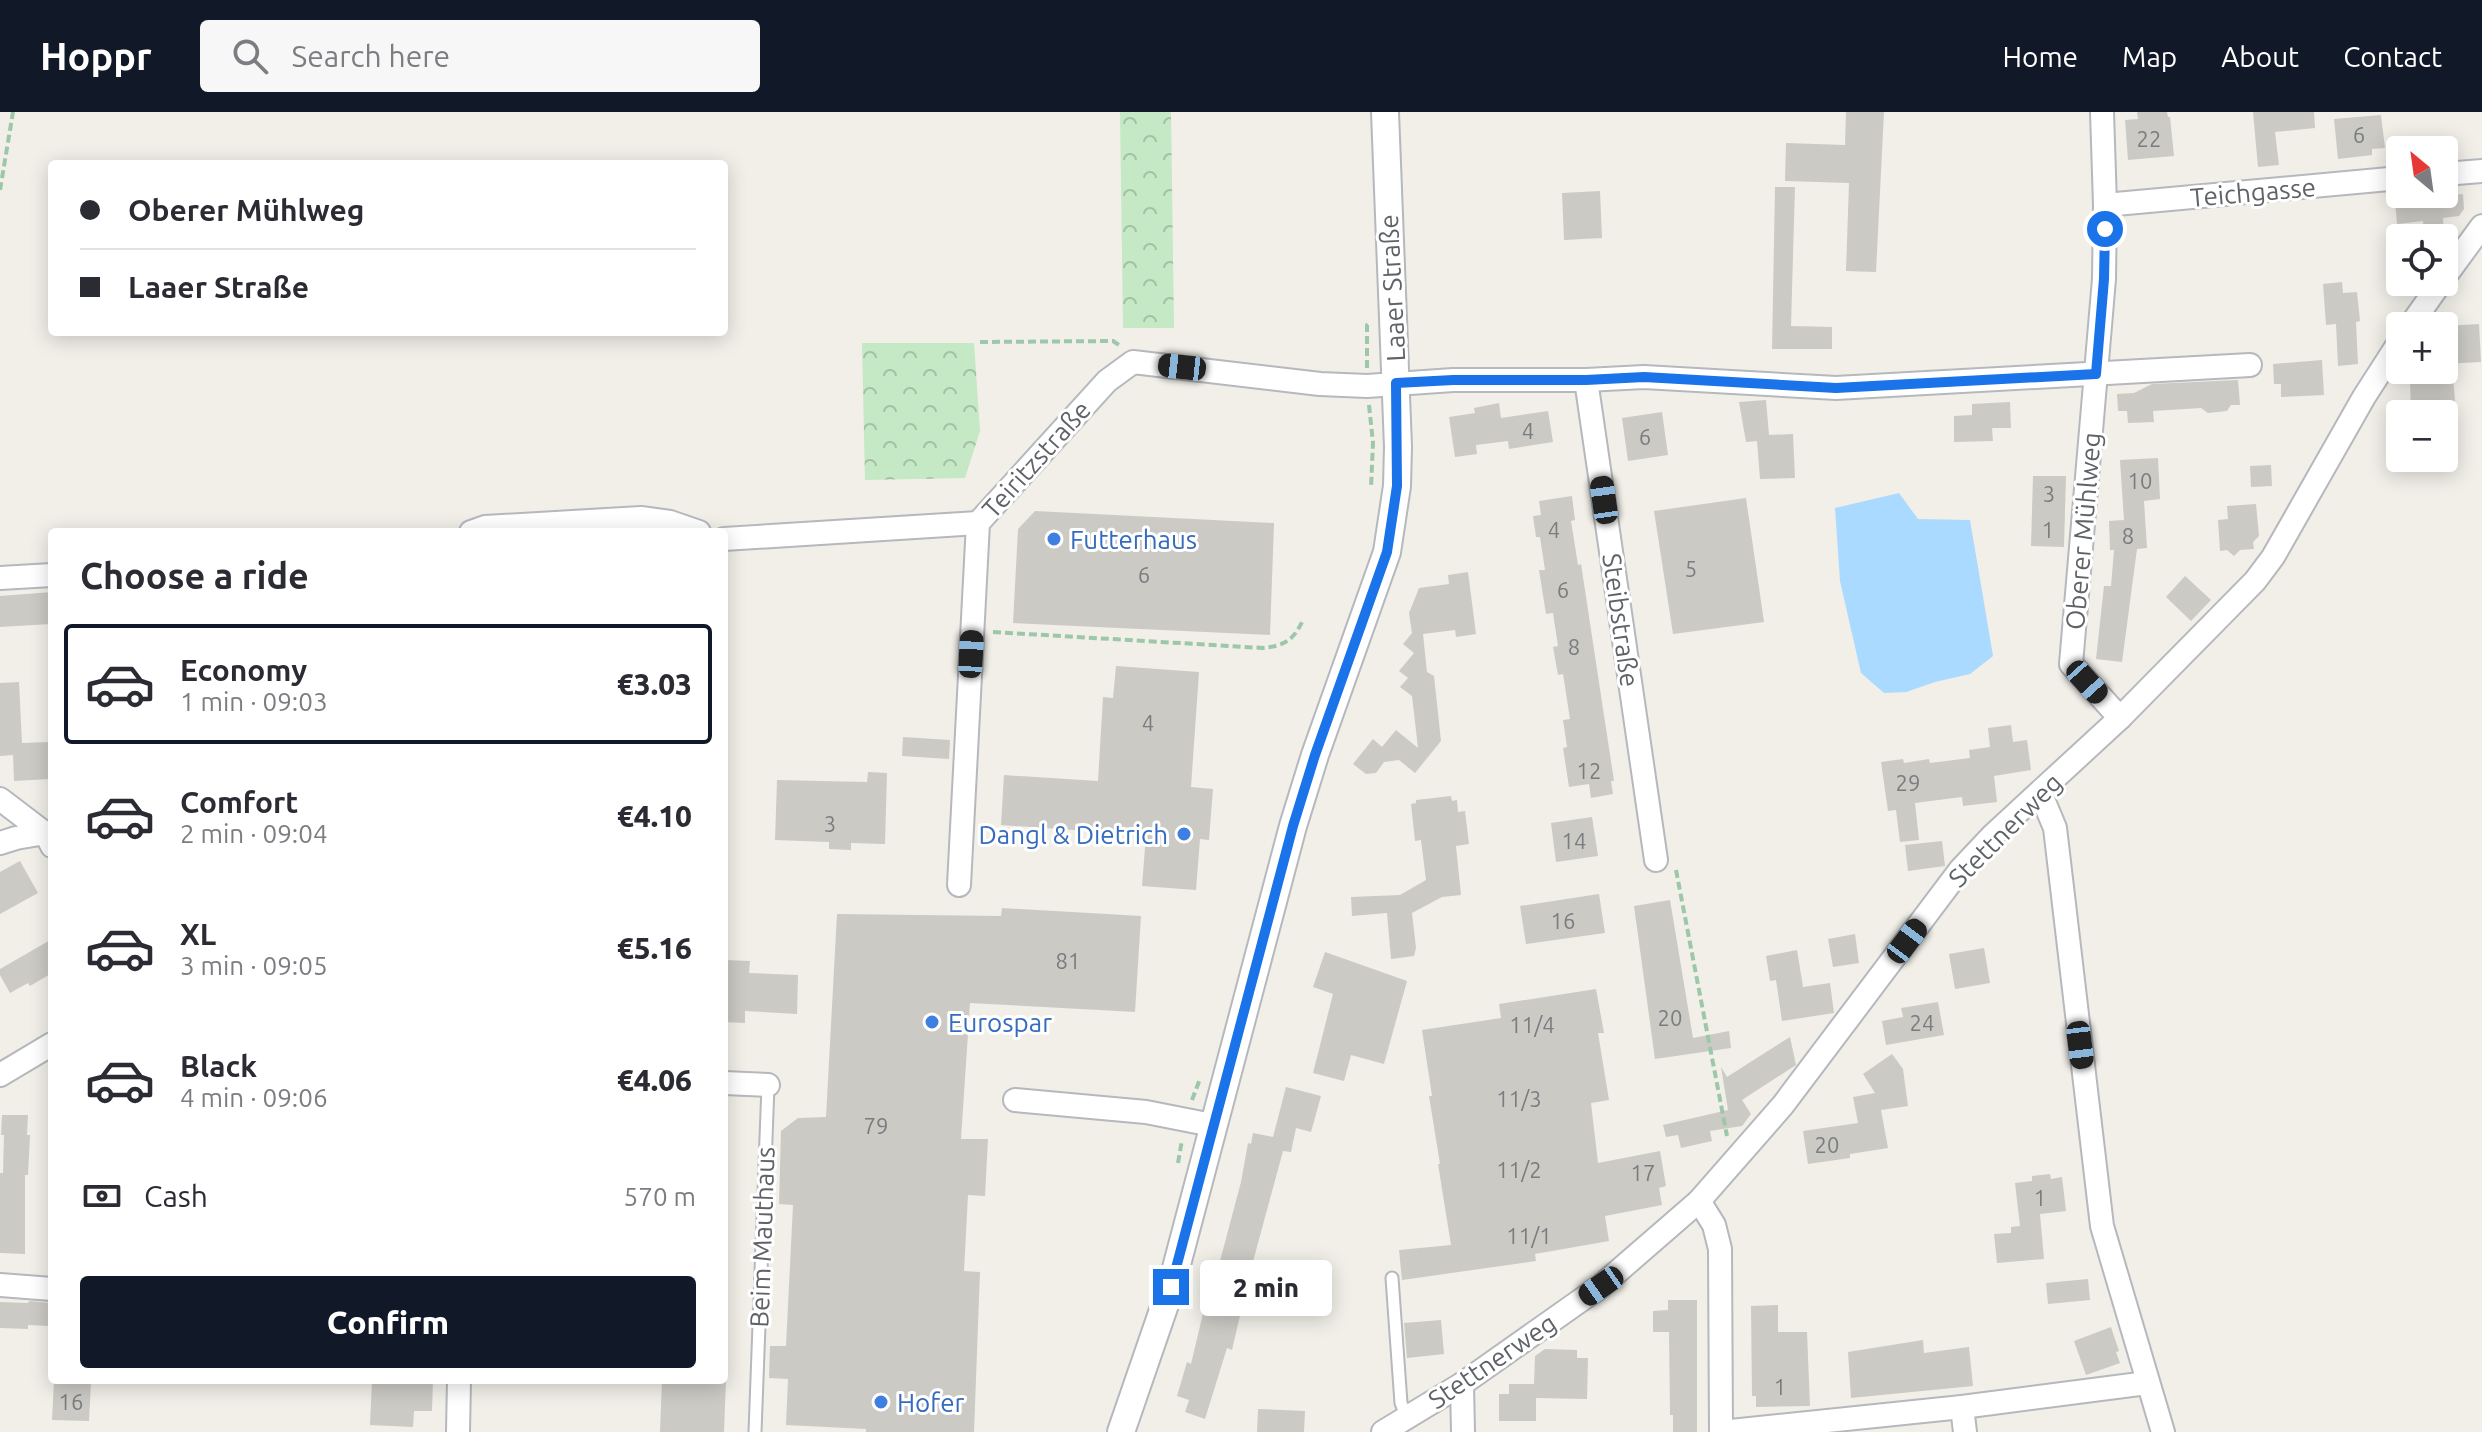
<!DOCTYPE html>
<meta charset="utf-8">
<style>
:root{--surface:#fff;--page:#f7f7f7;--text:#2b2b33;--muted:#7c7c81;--line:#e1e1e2;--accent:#111827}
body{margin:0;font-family:Ubuntu,sans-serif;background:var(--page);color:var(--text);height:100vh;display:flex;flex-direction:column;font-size:30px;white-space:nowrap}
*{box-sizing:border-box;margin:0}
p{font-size:26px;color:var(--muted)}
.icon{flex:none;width:44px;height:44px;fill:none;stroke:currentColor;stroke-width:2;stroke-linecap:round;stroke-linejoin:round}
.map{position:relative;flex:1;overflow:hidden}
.side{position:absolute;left:48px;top:416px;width:680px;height:856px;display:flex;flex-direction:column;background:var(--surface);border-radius:8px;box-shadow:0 4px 20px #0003}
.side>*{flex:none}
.hud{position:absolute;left:48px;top:48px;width:680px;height:176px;border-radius:8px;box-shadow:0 4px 20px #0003;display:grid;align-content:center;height:176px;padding:0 32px;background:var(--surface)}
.needle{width:52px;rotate:331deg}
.tools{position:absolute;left:2386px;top:24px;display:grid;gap:16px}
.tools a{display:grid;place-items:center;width:72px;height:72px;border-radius:8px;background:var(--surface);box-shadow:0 4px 20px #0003;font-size:40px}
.end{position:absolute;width:36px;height:36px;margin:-18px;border:10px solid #1a73e8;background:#fff;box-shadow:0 0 0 4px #fff}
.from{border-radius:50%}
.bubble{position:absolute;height:56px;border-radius:8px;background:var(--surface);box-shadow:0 4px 20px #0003;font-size:26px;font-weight:800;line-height:56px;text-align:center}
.car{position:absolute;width:24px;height:48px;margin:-24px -12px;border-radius:10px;box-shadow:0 0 6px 2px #0007;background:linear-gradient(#222 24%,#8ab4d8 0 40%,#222 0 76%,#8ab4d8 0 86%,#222 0)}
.hud b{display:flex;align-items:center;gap:28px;height:76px;font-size:30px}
.hud b+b{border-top:2px solid var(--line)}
.hud i{width:20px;height:20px;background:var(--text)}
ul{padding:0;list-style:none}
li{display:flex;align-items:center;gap:24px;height:120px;margin:0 16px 12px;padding:0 16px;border:4px solid transparent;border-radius:8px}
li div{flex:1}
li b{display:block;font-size:30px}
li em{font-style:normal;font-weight:800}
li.current{border-color:var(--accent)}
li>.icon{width:72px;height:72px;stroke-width:1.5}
h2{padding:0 32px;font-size:36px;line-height:96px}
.pay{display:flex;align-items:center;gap:20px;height:88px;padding:0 32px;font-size:30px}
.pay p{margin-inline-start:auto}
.action{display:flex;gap:16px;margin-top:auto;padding:16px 32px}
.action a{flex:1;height:92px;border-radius:8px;background:var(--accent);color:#fff;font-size:32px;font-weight:800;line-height:92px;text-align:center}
header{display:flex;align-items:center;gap:48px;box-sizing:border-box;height:112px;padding:0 40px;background:var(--accent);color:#fff}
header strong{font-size:38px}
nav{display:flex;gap:44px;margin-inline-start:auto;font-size:28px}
.search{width:560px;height:72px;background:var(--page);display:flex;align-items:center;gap:20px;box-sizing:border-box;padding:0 28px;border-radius:8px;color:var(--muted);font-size:30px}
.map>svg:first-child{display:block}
.forest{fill:url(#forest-crowns)}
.water{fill:#aadaff}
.building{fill:#cccac5}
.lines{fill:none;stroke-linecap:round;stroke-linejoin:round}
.service-casing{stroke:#b5b8bc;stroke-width:15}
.minor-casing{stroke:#b5b8bc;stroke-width:26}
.tertiary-casing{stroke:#b5b8bc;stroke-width:30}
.path{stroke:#9cc7a9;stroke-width:4;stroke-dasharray:8 4;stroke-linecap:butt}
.service{stroke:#fff;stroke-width:11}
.minor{stroke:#fff;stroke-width:22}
.tertiary{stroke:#fff;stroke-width:26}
.route{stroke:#1a73e8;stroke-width:10}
.shop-dot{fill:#3f7fe0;stroke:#fff;stroke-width:3}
.labels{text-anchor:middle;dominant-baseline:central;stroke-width:6;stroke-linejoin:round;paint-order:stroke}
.number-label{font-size:22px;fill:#7a7d7f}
.street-label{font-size:26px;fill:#5f6368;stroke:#fff}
.shop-label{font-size:26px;fill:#366cbe;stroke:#fff;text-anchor:start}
</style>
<header>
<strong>Hoppr</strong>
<div class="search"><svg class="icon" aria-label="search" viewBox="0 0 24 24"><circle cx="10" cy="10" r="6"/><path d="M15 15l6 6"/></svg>Search here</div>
<nav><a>Home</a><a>Map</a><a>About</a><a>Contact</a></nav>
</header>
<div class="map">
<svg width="2482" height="1320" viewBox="0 0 2482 1320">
<defs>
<pattern id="forest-crowns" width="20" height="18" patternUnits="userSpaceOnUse" patternTransform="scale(2)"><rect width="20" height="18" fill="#c5e8c5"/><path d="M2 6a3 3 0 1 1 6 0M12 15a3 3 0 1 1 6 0" fill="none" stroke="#a3c0a4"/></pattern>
</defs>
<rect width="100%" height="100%" fill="#f1efe8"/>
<g class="forest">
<polygon points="1120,0 1171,0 1174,216 1123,216"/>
<polygon points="862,231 974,231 980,319 965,366 865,368"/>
</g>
<polygon class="water" points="1899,381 1918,407 1970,408 1993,544 1970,562 1935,570 1906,580 1884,581 1861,561 1840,469 1835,396"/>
<g class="building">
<polygon points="1846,0 1884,0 1876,160 1846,159 1849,71 1785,69 1786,31 1845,33"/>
<polygon points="2137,0 2167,0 2168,5 2170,5 2174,44 2128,48 2125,8 2138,7"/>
<polygon points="2253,0 2314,0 2315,16 2275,20 2279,53 2258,55"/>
<polygon points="2381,3 2385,36 2372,37 2372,43 2338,47 2334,7"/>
<polygon points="1775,75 1795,75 1791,214 1832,215 1832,237 1772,237"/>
<polygon points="1600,79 1602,126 1564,128 1562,81"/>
<polygon points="2463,82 2464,97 2459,104 2443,106 2444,123 2425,125 2423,109 2397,112 2395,89"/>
<polygon points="2342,170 2343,181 2357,180 2360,209 2356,210 2358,252 2338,254 2336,212 2326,213 2323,172"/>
<polygon points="2479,212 2481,250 2444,252 2444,214"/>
<polygon points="2322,248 2324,283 2281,285 2281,272 2274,272 2273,252"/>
<polygon points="2453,264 2456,302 2411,302 2410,267"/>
<polygon points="2238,268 2240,293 2231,293 2227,299 2208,301 2201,296 2153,299 2154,310 2128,311 2127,299 2118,299 2117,282 2134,281 2152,272"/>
<polygon points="1766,288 1769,323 1793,322 1795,366 1760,367 1757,329 1746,330 1739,290"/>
<polygon points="2010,290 2011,316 1992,316 1993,329 1954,330 1954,304 1972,303 1972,292"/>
<polygon points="1499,291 1501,306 1548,299 1553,330 1509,337 1508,329 1476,333 1477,342 1455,345 1449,305 1475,301 1474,296"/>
<polygon points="1662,300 1668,343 1628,349 1622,306"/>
<polygon points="2158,346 2160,387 2144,389 2147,436 2137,437 2122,550 2096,547 2104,474 2111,474 2114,438 2110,438 2109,409 2124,408 2120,348"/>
<polygon points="2271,353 2272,374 2251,375 2250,354"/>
<polygon points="2033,364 2066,364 2064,435 2031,434"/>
<polygon points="1572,384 1575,408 1571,409 1578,453 1581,452 1614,669 1611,669 1613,682 1591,686 1589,672 1569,675 1563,636 1567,635 1563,608 1570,607 1563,562 1558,563 1553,535 1558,534 1553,501 1546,502 1539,458 1545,458 1540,425 1536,425 1533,404 1541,403 1539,389"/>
<polygon points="1746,386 1764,510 1673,522 1654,399"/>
<polygon points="2256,392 2259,424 2253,430 2254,437 2240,438 2234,444 2227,438 2220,439 2218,408 2228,407 2227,394"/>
<polygon points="1035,399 1274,411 1270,523 1013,511 1018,417"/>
<polygon points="1468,460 1476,522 1456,525 1455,518 1423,522 1427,560 1434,564 1441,629 1415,661 1399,648 1384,650 1376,661 1366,662 1353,652 1373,627 1382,635 1396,618 1418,636 1412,584 1400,575 1408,566 1399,559 1414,541 1403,532 1412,521 1409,501 1419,476 1449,472 1448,463"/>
<polygon points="2185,464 2211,488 2191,509 2166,485"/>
<polygon points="52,480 52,512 0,515 0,484"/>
<polygon points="1116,554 1199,560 1191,675 1213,677 1209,728 1200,727 1196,778 1142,774 1146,723 1001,713 1004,663 1098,669 1103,585 1113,586"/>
<polygon points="19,570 22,631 48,630 50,667 14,669 13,643 0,644 0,571"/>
<polygon points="2011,613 2013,630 2027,628 2031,658 1994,664 1997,690 1963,694 1962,685 1915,691 1919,728 1900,730 1896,698 1888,699 1881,650 1903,647 1904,651 1929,647 1930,651 1970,646 1969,638 1990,635 1988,616"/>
<polygon points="903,625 950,628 949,647 902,644"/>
<polygon points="868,660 887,661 885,732 851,731 851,738 829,737 829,730 775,728 777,668 867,670"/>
<polygon points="1451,684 1452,689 1457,688 1458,700 1465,699 1469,732 1456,734 1461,783 1442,785 1412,801 1416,836 1414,844 1391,847 1387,801 1352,804 1351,785 1400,783 1426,768 1421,728 1415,729 1411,692 1416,691 1416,688"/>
<polygon points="1592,705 1598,744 1556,750 1551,711"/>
<polygon points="1942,729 1945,754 1908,759 1905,733"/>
<polygon points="20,749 38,781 0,802 0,760"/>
<polygon points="1599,782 1605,821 1526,832 1520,794"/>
<polygon points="1670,788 1693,926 1729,919 1731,936 1655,947 1634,794"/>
<polygon points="1002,796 1141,804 1135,900 970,891 961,1027 988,1027 985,1084 968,1083 964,1159 980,1160 974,1320 866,1320 866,1317 786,1313 788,1267 769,1266 770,1234 786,1234 793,1093 779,1092 781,1019 798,1006 826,1005 837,802 1001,804"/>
<polygon points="1855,822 1859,851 1833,855 1828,827"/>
<polygon points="52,827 52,861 30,874 28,871 10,881 0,863 0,857"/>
<polygon points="1984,836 1990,871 1955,877 1949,842"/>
<polygon points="1797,838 1803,875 1830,871 1834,901 1782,909 1776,868 1770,869 1766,844"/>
<polygon points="1325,840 1407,869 1384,952 1351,943 1344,969 1313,961 1333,882 1313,875"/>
<polygon points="724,848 750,849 749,861 798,863 797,902 745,899 745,911 724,910"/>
<polygon points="1596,877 1604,921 1598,921 1609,988 1591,991 1598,1051 1660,1039 1666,1074 1659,1076 1662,1093 1605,1104 1609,1129 1535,1142 1536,1149 1402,1168 1399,1138 1451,1133 1438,1052 1440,1052 1429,984 1432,984 1422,918 1501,906 1499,892"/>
<polygon points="1938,890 1944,923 1886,933 1882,909 1903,905 1901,896"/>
<polygon points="1790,925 1796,953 1742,988 1751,1002 1742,1014 1710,1019 1712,1029 1681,1036 1678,1023 1666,1025 1663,1013 1728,998 1721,955 1727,965"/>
<polygon points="1892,942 1903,957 1908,994 1881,998 1888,1036 1850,1042 1850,1046 1808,1052 1803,1019 1858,1011 1853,985 1875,981 1863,962"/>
<polygon points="1286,975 1321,984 1311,1020 1296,1016 1291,1040 1283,1039 1251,1157 1258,1159 1255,1172 1264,1174 1259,1195 1243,1191 1232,1238 1227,1236 1205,1307 1185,1300 1189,1288 1177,1284 1187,1250 1191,1252 1204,1197 1207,1198 1241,1070 1248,1031 1251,1032 1253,1021 1273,1025"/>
<polygon points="2,1003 28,1003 27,1023 30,1023 28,1063 25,1063 25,1142 0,1141 0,1061 3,1061 4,1023 1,1023"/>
<polygon points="2050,1062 2051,1067 2062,1065 2066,1099 2040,1102 2044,1147 1997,1151 1994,1122 2011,1121 2011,1115 2020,1114 2015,1071 2032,1069 2032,1064"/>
<polygon points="2088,1167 2090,1188 2048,1192 2046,1171"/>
<polygon points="1668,1188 1697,1188 1697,1320 1673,1320 1673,1303 1670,1303 1669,1220 1653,1220 1653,1199 1668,1198"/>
<polygon points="29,1189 52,1191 52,1214 28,1213 28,1217 0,1216 0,1190 28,1191"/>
<polygon points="1778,1193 1778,1220 1807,1220 1810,1294 1756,1295 1756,1284 1752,1284 1751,1194"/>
<polygon points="1441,1208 1444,1242 1407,1246 1404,1211"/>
<polygon points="2111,1215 2119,1239 2116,1240 2120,1251 2086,1263 2074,1229"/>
<polygon points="1923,1228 1924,1241 1969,1235 1973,1274 1851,1286 1848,1240"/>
<polygon points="1545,1237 1577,1238 1577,1246 1588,1246 1587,1287 1536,1286 1536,1309 1499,1309 1499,1282 1509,1282 1509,1272 1534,1272 1535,1244"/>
<polygon points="54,1268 91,1270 89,1309 52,1308"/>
<polygon points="372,1268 433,1268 432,1299 414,1299 413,1315 370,1313"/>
<polygon points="662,1268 726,1268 724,1320 660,1320"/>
<polygon points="1258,1297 1305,1299 1304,1320 1257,1320"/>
</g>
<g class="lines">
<defs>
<g id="service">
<polyline points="1392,1166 1401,1291 1407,1306"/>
<polyline points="755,1320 768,973"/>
</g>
<g id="minor">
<polyline points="2102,0 2105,93 2104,167 2071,552 2120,606"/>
<polyline points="2444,62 2482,59"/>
<polyline points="2105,93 2400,66"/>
<polyline points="2444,166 2482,114"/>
<polyline points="2410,214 2441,170"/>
<polyline points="1586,268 1656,748"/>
<polyline points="471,420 485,415 641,406 670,410 699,420"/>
<polyline points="724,427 978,411"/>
<polyline points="0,466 52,463"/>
<polyline points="2040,680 2055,716 2102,1114 2163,1320"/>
<polyline points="0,687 46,722 52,734"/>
<polyline points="0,731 16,726 51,720"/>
<polyline points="959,773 978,411 1107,269 1133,250 1320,272 1367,274 1453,268 1586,268 1644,265 1836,276 2250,253"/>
<polyline points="0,963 52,932"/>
<polyline points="724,971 768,973"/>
<polyline points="1015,988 1146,1000 1212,1013"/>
<polyline points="1699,1089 1714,1113 1720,1137 1721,1320"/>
<polyline points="0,1173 52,1177"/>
<polyline points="1462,1272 1463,1320"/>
<polyline points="1962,1295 1965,1320"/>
<polyline points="458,1320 459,1268"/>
<polyline points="1383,1320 1462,1272 1601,1174 1699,1089 1783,993 1960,758 1993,723 2120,606 2255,469 2273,445 2364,285 2400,229"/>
<polyline points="1721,1320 1962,1295 2147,1271"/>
</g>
<polyline id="tertiary" points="1121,1320 1171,1175 1293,714 1315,643 1387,440 1397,374 1398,335 1385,0"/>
</defs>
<use href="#service" class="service-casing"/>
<use href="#minor" class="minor-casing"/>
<use href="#tertiary" class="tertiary-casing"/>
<g class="path">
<polyline points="0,78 13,0"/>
<polyline points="980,230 1113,229 1119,233"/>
<polyline points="1367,256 1367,213 1370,211"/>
<polyline points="1369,293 1373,331 1371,376"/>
<path d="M993,520L1263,536C1283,534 1293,529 1302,510"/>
<polyline points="1676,758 1727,1024"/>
<polyline points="1192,988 1200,967"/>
<polyline points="1178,1051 1182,1028"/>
</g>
<use href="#service" class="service"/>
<use href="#minor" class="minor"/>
<use href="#tertiary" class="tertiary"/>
</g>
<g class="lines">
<polyline class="route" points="1171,1175 1293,714 1315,643 1387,440 1397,374 1396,271 1453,268 1586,268 1644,265 1836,276 2096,262 2104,167 2105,117"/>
</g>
<g class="shop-dot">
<circle cx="1054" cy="427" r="8"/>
<circle cx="1184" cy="722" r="8"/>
<circle cx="932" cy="910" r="8"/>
<circle cx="881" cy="1290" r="8"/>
</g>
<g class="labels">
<g class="number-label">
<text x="2359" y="22">6</text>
<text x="2149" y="26">22</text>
<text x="1528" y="318">4</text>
<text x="1645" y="324">6</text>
<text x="2140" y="368">10</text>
<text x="2049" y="381">3</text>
<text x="1554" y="417">4</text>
<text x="2048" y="417">1</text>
<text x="2128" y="423">8</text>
<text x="1691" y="456">5</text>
<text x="1144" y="462">6</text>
<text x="1563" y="477">6</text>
<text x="1574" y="534">8</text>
<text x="1148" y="610">4</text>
<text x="1589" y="658">12</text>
<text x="1908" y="670">29</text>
<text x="830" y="711">3</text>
<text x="1574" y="728">14</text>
<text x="1563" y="808">16</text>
<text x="1068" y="848">81</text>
<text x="1670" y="905">20</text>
<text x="1922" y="910">24</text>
<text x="1532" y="912">11/4</text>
<text x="1519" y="986">11/3</text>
<text x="876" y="1013">79</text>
<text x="1827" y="1032">20</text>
<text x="1519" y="1057">11/2</text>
<text x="1643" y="1060">17</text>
<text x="2040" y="1085">1</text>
<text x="1529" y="1123">11/1</text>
<text x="1780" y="1274">1</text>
<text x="71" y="1289">16</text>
</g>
<g class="street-label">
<text transform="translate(2253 80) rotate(-5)">Teichgasse</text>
<text transform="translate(1392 176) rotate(-93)">Laaer Straße</text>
<text transform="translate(1036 347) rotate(-48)">Teiritzstraße</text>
<text transform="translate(2083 419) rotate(-85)">Oberer Mühlweg</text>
<text transform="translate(1621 508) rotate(82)">Steibstraße</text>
<text transform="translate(2005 718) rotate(-45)">Stettnerweg</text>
<text transform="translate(762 1125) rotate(-88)">Beim Mauthaus</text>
<text transform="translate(1492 1249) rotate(-34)">Stettnerweg</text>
</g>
<g class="shop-label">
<text x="1070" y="427">Futterhaus</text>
<text x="1168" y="722" text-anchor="end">Dangl &amp; Dietrich</text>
<text x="948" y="910">Eurospar</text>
<text x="897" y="1290">Hofer</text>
</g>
</g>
</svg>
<div class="tools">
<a><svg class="needle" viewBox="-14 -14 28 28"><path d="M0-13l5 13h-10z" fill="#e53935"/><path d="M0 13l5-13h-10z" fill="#7c7c81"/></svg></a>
<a><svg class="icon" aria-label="locate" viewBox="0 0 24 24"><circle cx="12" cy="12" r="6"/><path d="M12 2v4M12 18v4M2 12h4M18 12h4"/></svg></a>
<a>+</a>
<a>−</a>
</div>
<i class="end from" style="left:2105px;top:117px"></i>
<i class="end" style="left:1171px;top:1175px"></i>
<div class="bubble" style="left:1200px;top:1148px;width:132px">2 min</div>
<i class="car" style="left:1182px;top:255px;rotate:276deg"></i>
<i class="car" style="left:1604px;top:388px;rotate:352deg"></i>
<i class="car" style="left:971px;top:542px;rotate:3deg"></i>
<i class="car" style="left:2087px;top:570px;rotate:138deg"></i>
<i class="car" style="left:1907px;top:829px;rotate:37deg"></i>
<i class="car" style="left:2080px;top:933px;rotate:173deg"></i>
<i class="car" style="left:1601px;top:1174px;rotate:235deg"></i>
<div class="hud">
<b><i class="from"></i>Oberer Mühlweg</b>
<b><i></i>Laaer Straße</b>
</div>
<section class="side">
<h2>Choose a ride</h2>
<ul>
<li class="current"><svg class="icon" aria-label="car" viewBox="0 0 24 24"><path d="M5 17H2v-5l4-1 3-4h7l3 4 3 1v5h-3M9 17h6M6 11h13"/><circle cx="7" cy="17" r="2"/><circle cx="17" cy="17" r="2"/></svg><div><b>Economy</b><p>1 min · 09:03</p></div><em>€3.03</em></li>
<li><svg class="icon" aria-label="car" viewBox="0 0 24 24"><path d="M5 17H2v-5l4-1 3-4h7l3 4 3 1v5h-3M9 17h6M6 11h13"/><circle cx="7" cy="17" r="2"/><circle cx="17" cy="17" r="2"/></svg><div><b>Comfort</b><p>2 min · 09:04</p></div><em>€4.10</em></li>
<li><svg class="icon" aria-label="car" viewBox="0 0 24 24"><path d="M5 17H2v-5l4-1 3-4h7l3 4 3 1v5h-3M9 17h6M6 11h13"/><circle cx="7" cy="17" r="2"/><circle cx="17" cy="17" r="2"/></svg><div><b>XL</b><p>3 min · 09:05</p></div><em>€5.16</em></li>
<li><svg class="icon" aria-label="car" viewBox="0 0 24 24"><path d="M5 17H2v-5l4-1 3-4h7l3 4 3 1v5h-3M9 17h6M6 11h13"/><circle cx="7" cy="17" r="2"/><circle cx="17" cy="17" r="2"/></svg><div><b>Black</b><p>4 min · 09:06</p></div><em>€4.06</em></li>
</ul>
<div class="pay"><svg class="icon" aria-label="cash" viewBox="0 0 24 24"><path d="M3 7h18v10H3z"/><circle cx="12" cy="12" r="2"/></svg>Cash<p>570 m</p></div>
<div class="action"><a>Confirm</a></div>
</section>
</div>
